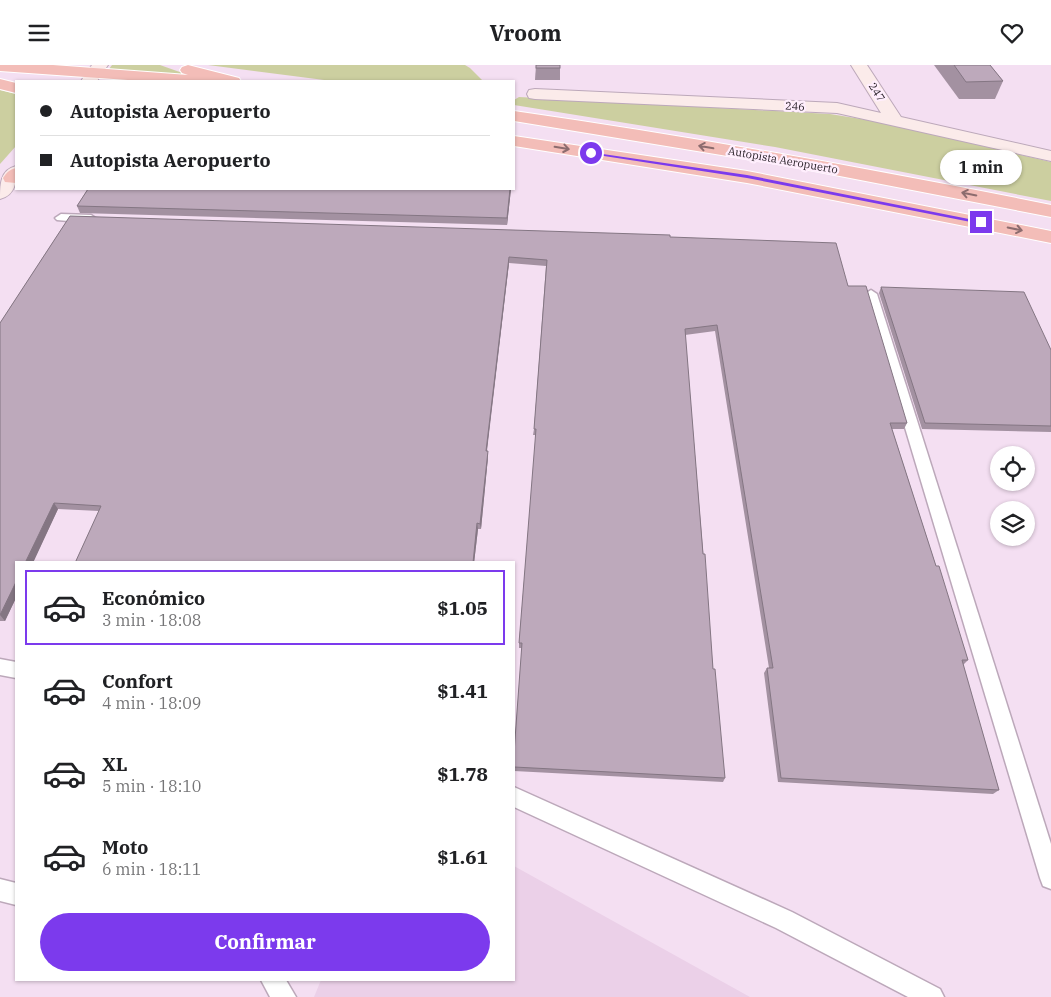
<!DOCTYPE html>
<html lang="es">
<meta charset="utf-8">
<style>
:root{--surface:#fff;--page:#f6f6f6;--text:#202124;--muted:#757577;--line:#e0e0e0;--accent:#7c3aed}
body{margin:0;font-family:"IBM Plex Serif",serif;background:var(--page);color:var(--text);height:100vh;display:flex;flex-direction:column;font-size:19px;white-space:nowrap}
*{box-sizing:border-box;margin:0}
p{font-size:16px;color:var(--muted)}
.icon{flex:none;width:28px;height:28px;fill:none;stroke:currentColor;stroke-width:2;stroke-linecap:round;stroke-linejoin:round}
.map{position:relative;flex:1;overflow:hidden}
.sheet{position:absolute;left:15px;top:496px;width:500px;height:420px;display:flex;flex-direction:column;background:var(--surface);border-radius:0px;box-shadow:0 1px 4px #0004}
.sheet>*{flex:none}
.banner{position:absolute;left:15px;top:15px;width:500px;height:110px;border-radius:0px;box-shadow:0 1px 4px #0004;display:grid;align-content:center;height:110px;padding:0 25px;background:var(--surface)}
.tools{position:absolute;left:990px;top:381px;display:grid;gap:10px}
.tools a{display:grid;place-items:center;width:45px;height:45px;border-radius:50%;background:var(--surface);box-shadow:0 1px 4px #0004;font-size:25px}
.end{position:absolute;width:22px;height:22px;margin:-11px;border:6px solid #7c3aed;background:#fff;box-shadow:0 0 0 2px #fff}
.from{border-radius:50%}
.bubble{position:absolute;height:35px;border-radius:18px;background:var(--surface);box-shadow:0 1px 4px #0004;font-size:16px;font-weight:700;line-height:35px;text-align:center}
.banner b{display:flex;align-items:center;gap:18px;height:48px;font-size:19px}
.banner b+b{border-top:1px solid var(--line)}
.banner i{width:12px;height:12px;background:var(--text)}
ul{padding:9px 0 0;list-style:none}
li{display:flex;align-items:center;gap:15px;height:75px;margin:0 10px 8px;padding:0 15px;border:2px solid transparent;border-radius:0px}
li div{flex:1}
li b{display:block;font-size:19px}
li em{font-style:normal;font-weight:700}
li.selected{border-color:var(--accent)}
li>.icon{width:45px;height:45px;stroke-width:1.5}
.cta{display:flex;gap:10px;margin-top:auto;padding:10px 25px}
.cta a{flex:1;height:58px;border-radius:30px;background:var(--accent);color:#fff;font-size:20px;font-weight:700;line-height:58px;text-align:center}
header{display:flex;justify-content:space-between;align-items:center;height:65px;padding:0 25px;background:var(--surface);font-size:22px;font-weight:700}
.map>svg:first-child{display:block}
.built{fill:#ebd0e8}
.green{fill:#cccfa0}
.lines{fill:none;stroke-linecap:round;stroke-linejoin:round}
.lane-casing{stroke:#bca8ba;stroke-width:3}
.secondary-casing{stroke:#bca8ba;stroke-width:2}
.highway-casing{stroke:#fff;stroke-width:2}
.lane{fill:#fff;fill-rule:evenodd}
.secondary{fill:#fbebea;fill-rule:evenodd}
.highway{fill:#f3bdb8;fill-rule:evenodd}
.wall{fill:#a391a1}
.shaded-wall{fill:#847683}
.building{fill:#bda9bb;stroke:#847683}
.oneway{stroke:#8c6c6e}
.route{fill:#7c3aed}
.labels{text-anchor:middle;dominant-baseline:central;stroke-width:4.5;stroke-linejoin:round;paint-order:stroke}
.far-street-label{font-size:11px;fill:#241c23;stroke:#ffeefd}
</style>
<header><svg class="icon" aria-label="menu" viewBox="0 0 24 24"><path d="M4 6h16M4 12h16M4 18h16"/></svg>Vroom<svg class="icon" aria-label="heart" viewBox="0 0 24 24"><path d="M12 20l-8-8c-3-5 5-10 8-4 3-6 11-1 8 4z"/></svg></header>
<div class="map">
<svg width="1051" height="932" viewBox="0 0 1051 932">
<rect width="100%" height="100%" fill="#f4dff2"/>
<polygon class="built" points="514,801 750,932 314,932 321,915 514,915"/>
<g class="green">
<polygon points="112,0 160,0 191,11 109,4"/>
<polygon points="208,0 465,0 470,3 483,16 332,16"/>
<polygon points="0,25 16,29 16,81 0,99"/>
<polygon points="519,32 830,49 880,57 1051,97 1051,136 775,82 514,40 514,35"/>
</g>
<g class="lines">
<defs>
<g id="lane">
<polygon points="61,149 91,150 97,154 91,158 57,155 55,153"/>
<polygon points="871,225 877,229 1051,779 1051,824 1043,821 1040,813 865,229"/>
<polygon points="0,594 16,597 16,613 0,610"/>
<polygon points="514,722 792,847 940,924 944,932 908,932 776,863 514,742"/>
<polygon points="0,814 16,818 16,840 0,836"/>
<polygon points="261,915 286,915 296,932 270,932"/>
</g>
<g id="secondary">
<polygon points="92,0 108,0 97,16 81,16"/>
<polygon points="851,0 867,0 901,52 1051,86 1051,96 837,48 535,34 529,33 527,29 529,25 535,24 837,38 881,48"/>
<path d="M16,101C17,115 16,130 0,134C0,120 0,105 16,101Z"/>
</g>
<g id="highway">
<polygon points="0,0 53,0 188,10 182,8 180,5 182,2 188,0 239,13 241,16 142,16 0,6"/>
<polygon points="0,14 16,18 16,28 0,24"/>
<path d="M514,46C694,72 873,104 1051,140V152L783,100L514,56Z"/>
<polygon points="514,71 747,106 1051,166 1051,178 747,118 514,81"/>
<path d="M16,103V118L5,117L3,113C7,107 9,105 16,103Z"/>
</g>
</defs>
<use href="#lane" class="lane-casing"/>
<use href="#secondary" class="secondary-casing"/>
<use href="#highway" class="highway-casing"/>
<use href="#lane" class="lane"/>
<use href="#secondary" class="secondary"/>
<use href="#highway" class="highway"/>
</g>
<g class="wall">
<polygon points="536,0 560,0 560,15 535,15"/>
<polygon points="934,0 990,0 1003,16 995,34 959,34"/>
<polygon points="88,124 511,124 507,160 80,148 77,141"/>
<polygon points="70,151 670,172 848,221 907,358 904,364 892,364 936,501 968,595 963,600 999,725 993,729 778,717 764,608 767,603 769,603 715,266 685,270 713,604 725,713 723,717 514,706 514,688 522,583 519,583 519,578 536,370 533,370 534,364 546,201 509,198 487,386 488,392 481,464 478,464 474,498 75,498 99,446 58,444 5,556 0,556 0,258"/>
<polygon points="881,222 1051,285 1051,367 922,364 879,228"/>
</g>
<g class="shaded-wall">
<polygon points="510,124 511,124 507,160 507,153"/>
<polygon points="509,192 509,198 486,392 486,386"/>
<polygon points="488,386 488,392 481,464 480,459"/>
<polygon points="54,438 58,444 33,498 25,498"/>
<polygon points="477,458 478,464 474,498 473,498"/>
<polygon points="16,517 16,533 5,556 0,550"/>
</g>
<g class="building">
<rect x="536" y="0" width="24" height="3"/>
<polygon points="954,0 990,0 1003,16 966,17"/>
<polygon points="88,124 510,124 507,153 77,141"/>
<polygon points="70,151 670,170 670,172 836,178 848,221 866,221 907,358 890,358 936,501 939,501 968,595 962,595 999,725 781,713 767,603 773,603 717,260 685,264 703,489 705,489 713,604 715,604 725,713 514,702 514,688 522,578 519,578 536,364 534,364 547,195 509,192 486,386 488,386 480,459 477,458 473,498 75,498 101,441 54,438 25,498 16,498 16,517 0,550 0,258"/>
<polygon points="881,222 1024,227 1051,285 1051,361 925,358"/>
</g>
<defs><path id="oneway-shaft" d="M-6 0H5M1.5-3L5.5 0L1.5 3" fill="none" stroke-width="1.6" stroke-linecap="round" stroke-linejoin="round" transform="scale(1.25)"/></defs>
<g class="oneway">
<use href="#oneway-shaft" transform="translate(706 82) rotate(-170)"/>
<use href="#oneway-shaft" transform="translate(562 83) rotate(9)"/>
<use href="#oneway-shaft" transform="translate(969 129) rotate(-169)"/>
<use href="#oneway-shaft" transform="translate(1015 164) rotate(12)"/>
</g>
<polygon class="route" points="589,87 747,110 984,157 981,159 747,113 591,89"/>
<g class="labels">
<g class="far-street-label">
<text transform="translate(877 27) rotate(57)">247</text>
<text transform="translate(795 41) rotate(3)">246</text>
<text transform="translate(783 95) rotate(10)">Autopista Aeropuerto</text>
</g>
</g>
</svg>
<div class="tools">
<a><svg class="icon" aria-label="locate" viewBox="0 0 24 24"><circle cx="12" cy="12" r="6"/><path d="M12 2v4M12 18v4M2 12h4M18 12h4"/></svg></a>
<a><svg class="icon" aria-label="layers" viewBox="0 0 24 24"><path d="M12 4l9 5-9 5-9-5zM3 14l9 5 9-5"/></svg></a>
</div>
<i class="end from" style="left:591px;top:88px"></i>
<i class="end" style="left:981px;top:157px"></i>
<div class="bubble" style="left:940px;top:85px;width:82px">1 min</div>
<div class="banner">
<b><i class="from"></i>Autopista Aeropuerto</b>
<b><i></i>Autopista Aeropuerto</b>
</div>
<section class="sheet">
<ul>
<li class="selected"><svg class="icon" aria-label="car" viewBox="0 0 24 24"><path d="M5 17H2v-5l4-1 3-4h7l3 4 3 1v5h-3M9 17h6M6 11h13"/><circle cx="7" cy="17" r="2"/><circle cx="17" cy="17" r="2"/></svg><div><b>Económico</b><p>3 min · 18:08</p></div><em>$1.05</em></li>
<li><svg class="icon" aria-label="car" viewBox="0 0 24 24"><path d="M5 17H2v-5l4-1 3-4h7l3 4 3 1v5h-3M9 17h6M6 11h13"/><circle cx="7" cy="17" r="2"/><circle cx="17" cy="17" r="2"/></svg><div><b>Confort</b><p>4 min · 18:09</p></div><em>$1.41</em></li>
<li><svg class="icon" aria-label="car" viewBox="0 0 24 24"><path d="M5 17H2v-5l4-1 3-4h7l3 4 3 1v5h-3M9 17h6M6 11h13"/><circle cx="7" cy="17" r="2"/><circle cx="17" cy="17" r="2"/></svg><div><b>XL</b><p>5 min · 18:10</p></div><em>$1.78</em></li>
<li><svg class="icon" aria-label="car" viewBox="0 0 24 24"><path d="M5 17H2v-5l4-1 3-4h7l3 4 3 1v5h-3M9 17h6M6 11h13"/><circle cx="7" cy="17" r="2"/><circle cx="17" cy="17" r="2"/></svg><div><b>Moto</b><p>6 min · 18:11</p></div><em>$1.61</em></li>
</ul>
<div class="cta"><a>Confirmar</a></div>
</section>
</div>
